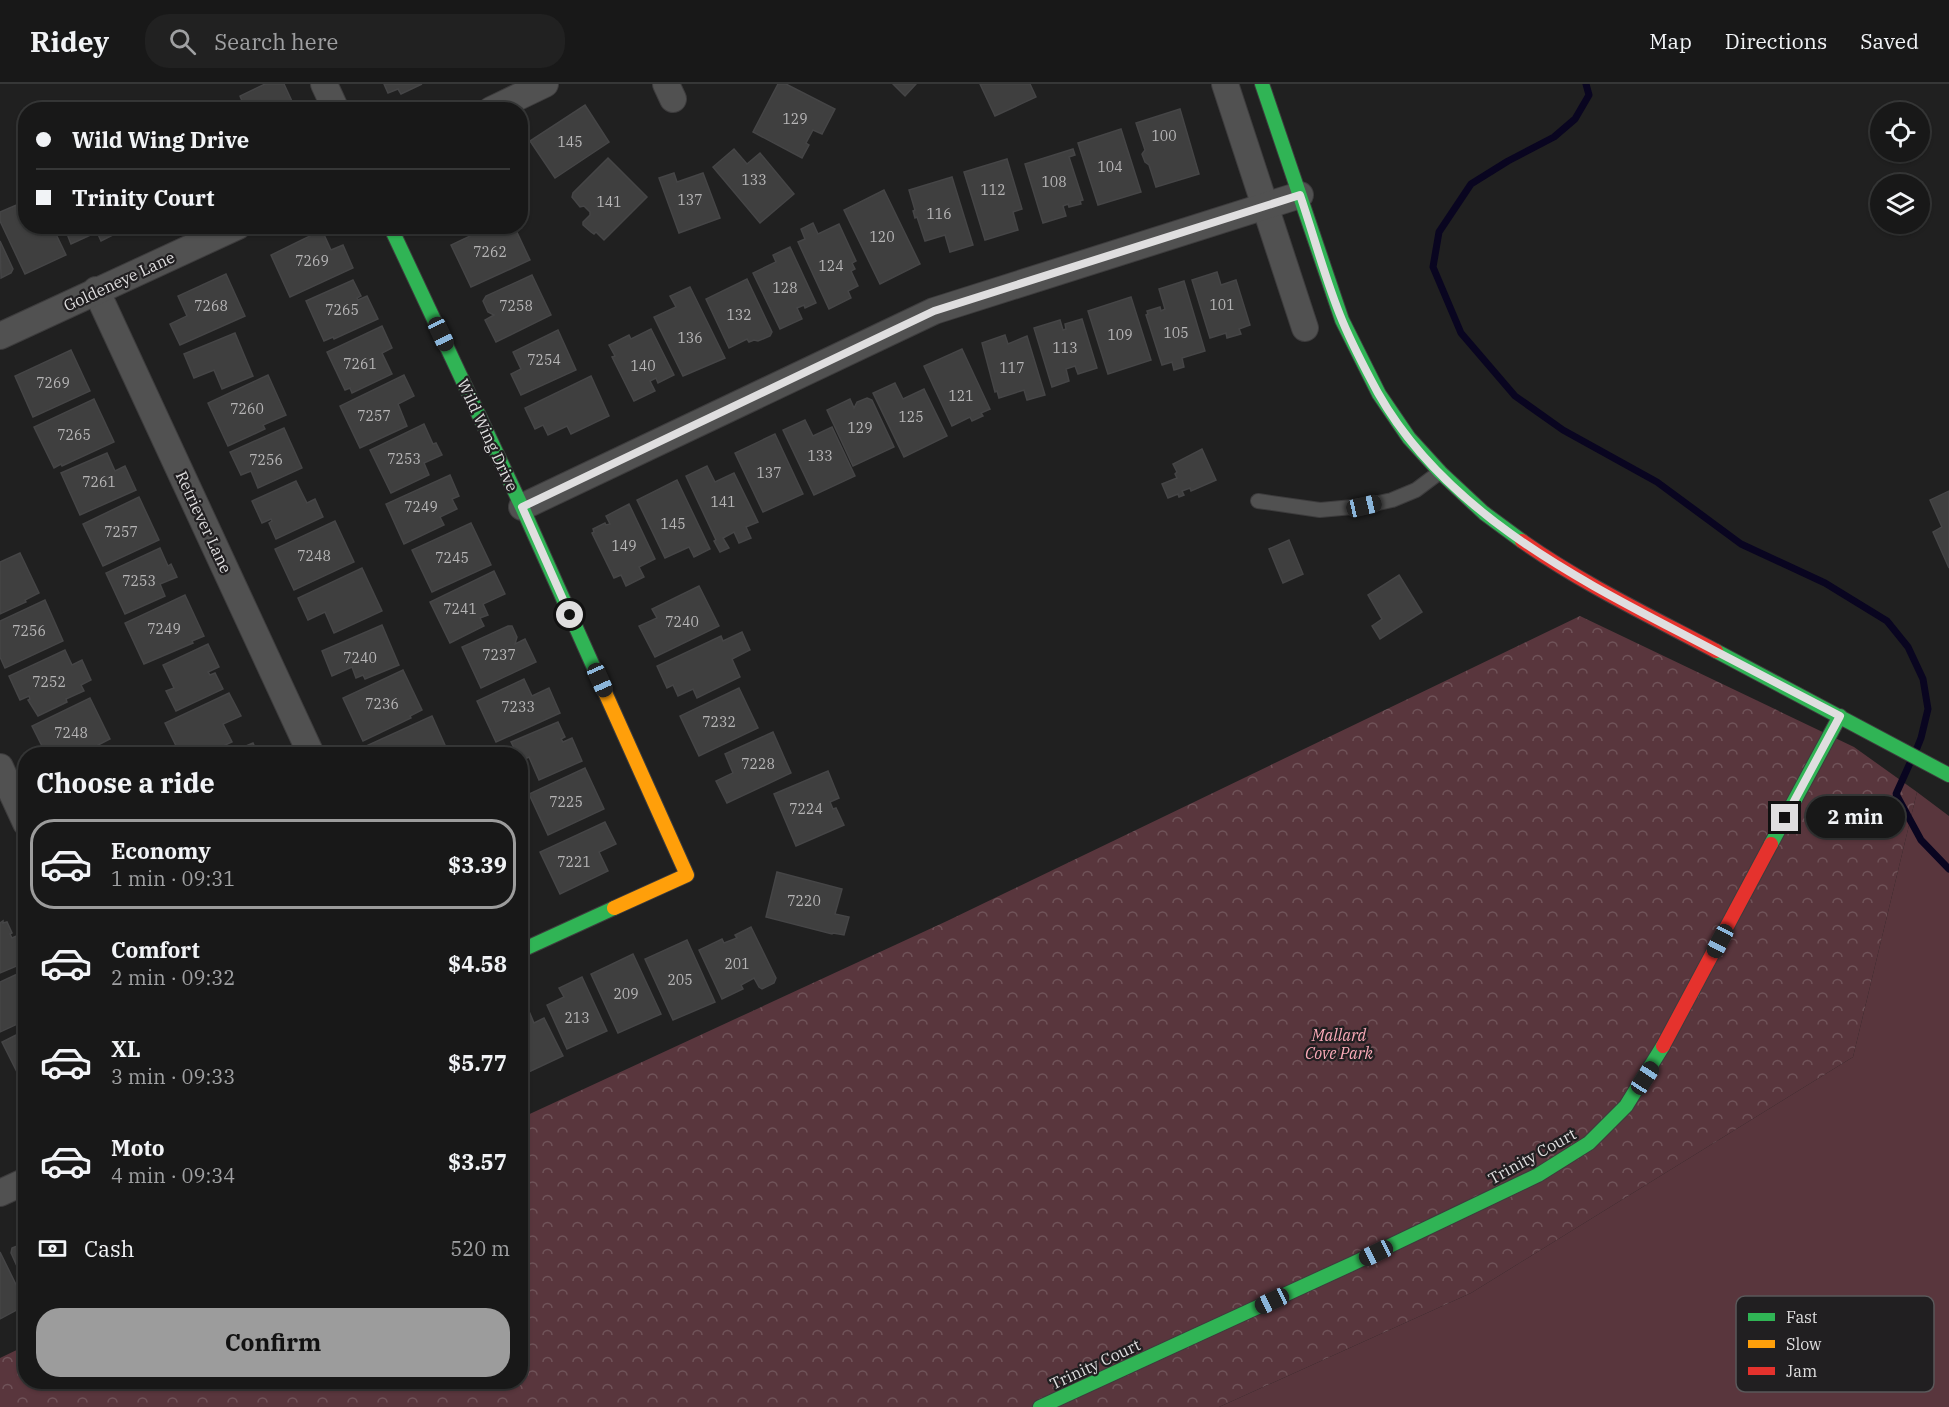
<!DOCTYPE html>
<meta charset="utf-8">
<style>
:root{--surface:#181818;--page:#212121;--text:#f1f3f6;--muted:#9fa0a2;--line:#363737;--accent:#9c9c9c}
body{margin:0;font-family:"IBM Plex Serif",serif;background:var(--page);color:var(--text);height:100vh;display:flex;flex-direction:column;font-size:22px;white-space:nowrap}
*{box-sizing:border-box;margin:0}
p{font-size:20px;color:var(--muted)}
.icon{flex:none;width:33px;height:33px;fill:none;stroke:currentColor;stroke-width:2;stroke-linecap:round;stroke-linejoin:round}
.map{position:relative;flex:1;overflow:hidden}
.drawer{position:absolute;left:18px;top:663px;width:510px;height:642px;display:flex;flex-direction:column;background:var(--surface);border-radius:24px;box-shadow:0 2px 4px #0004,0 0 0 2px var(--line)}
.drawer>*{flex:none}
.hud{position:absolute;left:18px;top:18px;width:510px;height:132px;border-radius:24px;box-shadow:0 2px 4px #0004,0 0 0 2px var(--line);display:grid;align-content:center;height:132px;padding:0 18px;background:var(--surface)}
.controls{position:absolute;left:1870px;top:18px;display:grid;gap:12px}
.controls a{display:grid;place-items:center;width:60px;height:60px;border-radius:50%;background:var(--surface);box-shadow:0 2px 4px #0004,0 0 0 2px var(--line);font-size:30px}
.end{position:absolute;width:27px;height:27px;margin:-14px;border:8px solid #dfdedf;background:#111;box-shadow:0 0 0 3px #111}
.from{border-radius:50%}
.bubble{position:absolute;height:42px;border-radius:21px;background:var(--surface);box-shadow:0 2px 4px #0004,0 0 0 2px var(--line);font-size:20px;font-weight:700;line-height:42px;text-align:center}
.car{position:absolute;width:18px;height:36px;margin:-18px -9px;border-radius:8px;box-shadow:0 0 4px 2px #0007;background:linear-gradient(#222 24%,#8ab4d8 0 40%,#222 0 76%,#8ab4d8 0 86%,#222 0)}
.hud b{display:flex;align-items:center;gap:21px;height:57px;font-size:22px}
.hud b+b{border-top:2px solid var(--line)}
.hud i{width:15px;height:15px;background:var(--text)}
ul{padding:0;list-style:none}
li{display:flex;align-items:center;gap:18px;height:90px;margin:0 12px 9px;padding:0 6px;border:3px solid transparent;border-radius:24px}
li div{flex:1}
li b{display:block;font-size:22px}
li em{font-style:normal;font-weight:700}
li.on{border-color:var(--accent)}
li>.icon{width:54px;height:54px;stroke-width:1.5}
h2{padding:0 18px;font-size:27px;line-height:72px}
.pay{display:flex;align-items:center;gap:15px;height:66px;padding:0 18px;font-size:22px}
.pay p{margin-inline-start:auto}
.button{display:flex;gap:12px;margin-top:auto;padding:12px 18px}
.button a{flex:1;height:69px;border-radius:24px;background:var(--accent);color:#111;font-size:24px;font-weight:700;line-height:69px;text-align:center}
header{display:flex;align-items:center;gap:36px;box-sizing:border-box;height:84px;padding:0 30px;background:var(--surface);border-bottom:2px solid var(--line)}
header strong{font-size:28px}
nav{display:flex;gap:33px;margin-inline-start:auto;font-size:21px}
.search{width:420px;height:54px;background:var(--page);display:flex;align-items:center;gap:15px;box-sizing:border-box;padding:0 21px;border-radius:24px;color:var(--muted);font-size:22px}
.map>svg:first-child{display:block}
.grass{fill:#59363d}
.park{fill:url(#park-crowns)}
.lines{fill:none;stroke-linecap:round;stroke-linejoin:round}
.stream{stroke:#090520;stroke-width:7}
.building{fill:#3f3f3f;stroke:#454546;stroke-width:1.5}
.lane-casing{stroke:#3d3c3d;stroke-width:16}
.street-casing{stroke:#3d3c3d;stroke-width:28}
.fast-casing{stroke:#3d3c3d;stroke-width:16}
.slow-casing{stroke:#3d3c3d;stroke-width:16}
.jam-casing{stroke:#3d3c3d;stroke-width:16}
.lane{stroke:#515151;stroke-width:14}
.street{stroke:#515151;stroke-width:26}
.fast{stroke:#30b455;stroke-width:14}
.slow{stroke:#ff9f0a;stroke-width:14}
.jam{stroke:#e5322d;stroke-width:14}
.route{stroke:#dfdedf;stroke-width:8}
.labels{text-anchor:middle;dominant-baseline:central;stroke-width:4.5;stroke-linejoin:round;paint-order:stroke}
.number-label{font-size:14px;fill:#b7b6b7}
.street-label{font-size:16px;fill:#dfdedf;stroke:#211f21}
.park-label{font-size:16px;font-style:italic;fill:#faaab8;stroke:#211f21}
.key{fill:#211f21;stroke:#5a585a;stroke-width:1.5}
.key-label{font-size:16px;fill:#dfdedf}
</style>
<header>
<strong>Ridey</strong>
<div class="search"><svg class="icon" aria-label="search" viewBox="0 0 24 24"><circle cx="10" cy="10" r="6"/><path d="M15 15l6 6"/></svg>Search here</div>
<nav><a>Map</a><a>Directions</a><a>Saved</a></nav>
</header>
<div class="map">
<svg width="1949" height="1323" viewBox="0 0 1949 1323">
<defs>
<pattern id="park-crowns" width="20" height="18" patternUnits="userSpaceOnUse" patternTransform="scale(1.5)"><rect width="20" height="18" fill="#59363d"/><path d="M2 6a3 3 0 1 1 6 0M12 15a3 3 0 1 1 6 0" fill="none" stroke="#705359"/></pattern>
</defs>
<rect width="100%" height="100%" fill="#202020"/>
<polygon class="grass" points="1917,708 1949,732 1949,1323 1219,1323 1471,1209 1853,973"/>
<polygon class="park" points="1580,532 1854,663 1917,708 1853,973 1471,1209 1219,1323 0,1323 0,1274 25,1262 26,1298 520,1298 521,1034 947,837"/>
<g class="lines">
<g class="stream">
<polyline points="1586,0 1589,11 1575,35 1554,53 1508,77 1471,100 1439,148 1433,183 1461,249 1515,312 1563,346 1657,398 1741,460 1825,499 1887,537 1908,563 1923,595 1928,625 1921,654 1917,664"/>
<polyline points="1910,679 1896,710 1921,756 1949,785"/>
</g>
</g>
<g class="building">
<polygon points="265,0 284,0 296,26 246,26 240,12"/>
<polygon points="384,0 422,0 401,10 398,5 388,9"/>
<polygon points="778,0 786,0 835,25 822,50 813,46 806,59 809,61 802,74 753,48"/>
<polygon points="893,0 916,0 905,12"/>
<polygon points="980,0 1030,0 1036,13 995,32"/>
<polygon points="585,21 609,58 555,94 530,57"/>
<polygon points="1180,25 1199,90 1156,103 1149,81 1145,78 1142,70 1145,66 1136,39"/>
<polygon points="1121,45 1141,108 1098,121 1078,59"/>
<polygon points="734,65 747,80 760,69 794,110 760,139 713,83"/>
<polygon points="1073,65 1075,71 1069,73 1083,116 1080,117 1081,120 1069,123 1068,120 1063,122 1066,132 1043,139 1025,80"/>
<polygon points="608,74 647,113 604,156 596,148 594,150 591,148 583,141 583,138 590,131 590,128 584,122 580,123 572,113 573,109"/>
<polygon points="1007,75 1022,125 1013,128 1018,146 985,156 964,88"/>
<polygon points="674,89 677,98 703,89 720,134 679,149 659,94"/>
<polygon points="952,93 973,161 950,168 945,151 925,157 917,133 915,134 913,127 915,126 909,106"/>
<polygon points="884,106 920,180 880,200 844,126"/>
<polygon points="26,117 26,142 52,142 66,171 25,190 0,137 0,128"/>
<polygon points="813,139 818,150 839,140 856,177 852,179 855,185 851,187 858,202 848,207 851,214 829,225 798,158 805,155 801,145"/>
<polygon points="64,142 111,142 115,150 101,157 97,148 71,160"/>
<polygon points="491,142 514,142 530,176 471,203 451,161"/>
<polygon points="322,146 331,166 343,161 353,184 290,213 271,171"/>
<polygon points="0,157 13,185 11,189 1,194"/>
<polygon points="790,163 816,219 805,224 804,221 797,224 802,235 780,245 753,189 776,178 773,171"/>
<polygon points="1217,188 1221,201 1236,196 1250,241 1239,245 1241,250 1227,254 1226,249 1210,254 1192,196"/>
<polygon points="226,190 245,232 180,261 170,240 187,232 178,212"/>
<polygon points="532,191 551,231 496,258 485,236 494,231 488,228 483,217 486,212"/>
<polygon points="747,195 772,248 770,252 758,257 754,256 749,258 747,255 729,264 706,215"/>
<polygon points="353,196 361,212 357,214 358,216 367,212 378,235 334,255 333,253 324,257 306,217"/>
<polygon points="1184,197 1205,267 1182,274 1184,283 1174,286 1172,278 1162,281 1146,231 1148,230 1147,227 1160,223 1161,227 1165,225 1159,205"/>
<polygon points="690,203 725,274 683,292 654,233 676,223 670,212"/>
<polygon points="1131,213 1151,276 1108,290 1088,227"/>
<polygon points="1082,235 1097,284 1078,290 1075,282 1066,285 1069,297 1052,303 1034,244 1060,236 1063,246 1066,245 1065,240"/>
<polygon points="382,242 392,264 382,269 392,290 352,309 350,304 345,306 327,268"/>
<polygon points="651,245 674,291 658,299 656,294 650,297 655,307 634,317 612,273 615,272 609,261 629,251 631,255"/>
<polygon points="558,246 576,286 521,311 511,290 521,285 513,268"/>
<polygon points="235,249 253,292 222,305 214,286 194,294 184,270"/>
<polygon points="1005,251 1008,260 1027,252 1045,311 1027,316 1024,306 999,314 997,307 995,308 982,259"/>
<polygon points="962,265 990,325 981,329 983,332 972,337 970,333 952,342 924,282"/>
<polygon points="71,266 90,307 33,333 15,292"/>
<polygon points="268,291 286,331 263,341 265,345 228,362 208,319"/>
<polygon points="404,291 414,312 398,320 407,342 360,364 340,322"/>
<polygon points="591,292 609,332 571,350 567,342 548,351 543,341 535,345 525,324"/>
<polygon points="895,299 903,315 924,305 947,352 904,373 873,309"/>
<polygon points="867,314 872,316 894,363 853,382 827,326 850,315 854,324 857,318"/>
<polygon points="94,315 114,358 62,382 61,380 54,384 34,343"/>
<polygon points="805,336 813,352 832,343 855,392 814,411 783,346"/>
<polygon points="424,340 433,360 436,359 442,371 424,379 429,391 391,409 370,366"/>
<polygon points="284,344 302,384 258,404 251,387 241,391 230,368"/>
<polygon points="775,350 803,410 763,428 735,369"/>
<polygon points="1202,365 1216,396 1191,407 1190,404 1182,407 1184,411 1179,413 1178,410 1168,414 1162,400 1177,394 1175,390 1177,388 1173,380"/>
<polygon points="107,369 115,387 125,382 136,406 80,431 61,389"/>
<polygon points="707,382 715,398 734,389 758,438 746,443 751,454 739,459 734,448 723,454 729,464 720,468 714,457 716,456 686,392"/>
<polygon points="450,391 459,412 452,415 457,425 440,433 444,441 404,460 386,420"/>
<polygon points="677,396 710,465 694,473 689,463 665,474 637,416"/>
<polygon points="296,397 307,419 315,415 323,433 276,455 269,439 272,437 271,435 262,439 252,417"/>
<polygon points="1949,407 1949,484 1933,448 1942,443 1930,416"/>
<polygon points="139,413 159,456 103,482 83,440"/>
<polygon points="629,420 655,475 639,483 644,493 626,502 621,491 614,494 592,449 594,448 593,445 605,439 606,441 610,440 606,432"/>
<polygon points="335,437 354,478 294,506 275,465"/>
<polygon points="471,439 491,481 432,508 412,466"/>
<polygon points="1289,456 1303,490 1283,499 1269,465"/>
<polygon points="160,464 168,482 171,480 177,493 160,500 165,512 125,530 106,489"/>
<polygon points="20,469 39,509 25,516 26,518 0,530 0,478"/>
<polygon points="362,484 382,527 334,549 325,528 308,536 298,514"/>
<polygon points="494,487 505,510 483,520 488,531 480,534 484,542 450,559 430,518"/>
<polygon points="1399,491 1422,528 1380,555 1372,542 1382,535 1368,511"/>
<polygon points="699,502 719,542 655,573 639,542 657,534 652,525"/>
<polygon points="185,511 204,552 192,557 193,559 144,580 125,539"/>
<polygon points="45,516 63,557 5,584 0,573 0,537"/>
<polygon points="382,541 399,581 365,595 363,591 356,594 352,583 332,592 322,567"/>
<polygon points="508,542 512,542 517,553 515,560 525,555 536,578 481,604 462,563"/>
<polygon points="742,548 750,566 732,575 740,593 697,614 693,605 678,612 673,601 667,604 657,582 721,552 723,557"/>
<polygon points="208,560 219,583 208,588 210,591 215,589 223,605 176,627 166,607 174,604 163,581"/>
<polygon points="65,566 72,581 82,576 91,596 81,601 84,607 66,615 67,618 38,632 28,616 30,615 29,612 20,616 9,592"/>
<polygon points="403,586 422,626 410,632 411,634 363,657 343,614"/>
<polygon points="524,595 532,612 549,604 560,629 496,658 477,617"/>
<polygon points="739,604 758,644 699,672 680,632"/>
<polygon points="229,609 241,632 223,640 232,658 206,670 180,670 165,639"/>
<polygon points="90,614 110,655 81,670 46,670 32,642"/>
<polygon points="432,632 449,670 370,670 366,662"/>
<polygon points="558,638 565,653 561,655 563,658 572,654 582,677 539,696 529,673 520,677 520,670 517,670 511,658"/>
<polygon points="773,648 791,689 727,719 716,697 733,689 725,670"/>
<polygon points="253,659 258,670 227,670"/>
<polygon points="585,684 604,725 548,751 529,710"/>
<polygon points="828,687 839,714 830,718 833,725 836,724 844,741 796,762 774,710"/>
<polygon points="605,738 616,760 599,768 608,787 560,810 540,768"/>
<polygon points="777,788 842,805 835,830 849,833 844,851 833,849 832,850 766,833"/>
<polygon points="3,837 3,839 7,838 12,849 10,850 12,854 21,850 26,859 26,878 0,889 0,839"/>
<polygon points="751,843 776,894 774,899 762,905 759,903 754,894 741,901 743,905 722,915 699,866 722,855 724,859 737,854 735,851"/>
<polygon points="687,856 715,918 673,936 645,875"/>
<polygon points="633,870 661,930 618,949 591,890"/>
<polygon points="26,886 26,936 0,948 0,898"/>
<polygon points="582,893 607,947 567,965 547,921 564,913 559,904"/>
<polygon points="526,920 534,939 544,934 563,972 520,992 520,923"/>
<polygon points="26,946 26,996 22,998 2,958"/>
<polygon points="22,1160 26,1161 26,1202 11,1169 12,1164"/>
<polygon points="0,1168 26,1221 0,1235"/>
</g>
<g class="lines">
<defs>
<polyline id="lane" points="1258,417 1320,426 1364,422 1392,416 1416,406 1440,388"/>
<g id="street">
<polyline points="324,0 336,26"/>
<polyline points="666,0 673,15"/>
<polyline points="1225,0 1305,244"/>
<polyline points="491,26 545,0"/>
<polyline points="96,206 311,670"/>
<polyline points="0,252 238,142"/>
<polyline points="522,423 934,227 1300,111"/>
<polyline points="0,683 26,739"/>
<polyline points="0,1109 26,1097"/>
</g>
<g id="fast">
<polyline points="1262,0 1342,236 1379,310 1409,354 1440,388 1484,429 1522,457"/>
<polyline points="390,142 522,423 599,595"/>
<polyline points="1716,567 1949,691"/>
<polyline points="1771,760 1840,632"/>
<polyline points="520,867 614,824"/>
<polyline points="1040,1323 1356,1178 1538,1091 1589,1059 1626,1022 1663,962"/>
</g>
<polyline id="slow" points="599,595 687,791 614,824"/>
<g id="jam">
<path d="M1522,457C1583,500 1650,532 1716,567"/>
<polyline points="1663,962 1771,760"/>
</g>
</defs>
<use href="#lane" class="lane-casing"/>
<use href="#street" class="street-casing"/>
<use href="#fast" class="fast-casing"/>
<use href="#slow" class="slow-casing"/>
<use href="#jam" class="jam-casing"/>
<use href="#lane" class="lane"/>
<use href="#street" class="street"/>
<use href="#fast" class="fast"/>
<use href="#slow" class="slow"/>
<use href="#jam" class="jam"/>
</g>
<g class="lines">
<path class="route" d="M570,531L522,423L934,227L1300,111C1314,152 1325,195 1342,236C1352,260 1365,285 1378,309C1443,424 1566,489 1679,548C1732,576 1786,604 1840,632L1785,734"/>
</g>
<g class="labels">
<g class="number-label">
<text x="795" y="35">129</text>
<text x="1164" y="52">100</text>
<text x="570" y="58">145</text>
<text x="1110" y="83">104</text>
<text x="754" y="96">133</text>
<text x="1054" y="98">108</text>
<text x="993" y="106">112</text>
<text x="690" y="116">137</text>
<text x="609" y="118">141</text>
<text x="939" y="130">116</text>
<text x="882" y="153">120</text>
<text x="490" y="168">7262</text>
<text x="312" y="177">7269</text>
<text x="831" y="182">124</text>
<text x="785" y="204">128</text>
<text x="1222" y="221">101</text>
<text x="211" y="222">7268</text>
<text x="516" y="222">7258</text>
<text x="342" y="226">7265</text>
<text x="739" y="231">132</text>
<text x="1176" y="249">105</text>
<text x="1120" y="251">109</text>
<text x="690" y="254">136</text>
<text x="1065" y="264">113</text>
<text x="544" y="276">7254</text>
<text x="360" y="280">7261</text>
<text x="643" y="282">140</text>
<text x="1012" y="284">117</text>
<text x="53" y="299">7269</text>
<text x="961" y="312">121</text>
<text x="247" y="325">7260</text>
<text x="374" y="332">7257</text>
<text x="911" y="333">125</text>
<text x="860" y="344">129</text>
<text x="74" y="351">7265</text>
<text x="820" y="372">133</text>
<text x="404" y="375">7253</text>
<text x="266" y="376">7256</text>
<text x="769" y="389">137</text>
<text x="99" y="398">7261</text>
<text x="723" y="418">141</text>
<text x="421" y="423">7249</text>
<text x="673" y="440">145</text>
<text x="121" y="448">7257</text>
<text x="624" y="462">149</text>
<text x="314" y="472">7248</text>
<text x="452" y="474">7245</text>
<text x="139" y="497">7253</text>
<text x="460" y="525">7241</text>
<text x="682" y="538">7240</text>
<text x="164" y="545">7249</text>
<text x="29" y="547">7256</text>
<text x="499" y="571">7237</text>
<text x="360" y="574">7240</text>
<text x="49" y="598">7252</text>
<text x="382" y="620">7236</text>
<text x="518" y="623">7233</text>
<text x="719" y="638">7232</text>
<text x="71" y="649">7248</text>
<text x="758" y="680">7228</text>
<text x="566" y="718">7225</text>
<text x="806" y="725">7224</text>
<text x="574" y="778">7221</text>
<text x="804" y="817">7220</text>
<text x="737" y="880">201</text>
<text x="680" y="896">205</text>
<text x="626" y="910">209</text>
<text x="577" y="934">213</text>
</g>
<g class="street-label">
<text transform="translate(119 197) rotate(-25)">Goldeneye Lane</text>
<text transform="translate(488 351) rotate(65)">Wild Wing Drive</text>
<text transform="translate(204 438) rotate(65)">Retriever Lane</text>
<text transform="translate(1532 1072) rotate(-29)">Trinity Court</text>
<text transform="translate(1095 1280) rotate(-25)">Trinity Court</text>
</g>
<g class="park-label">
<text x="1339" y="951">Mallard<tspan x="1339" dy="18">Cove Park</tspan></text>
</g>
</g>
<rect x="1736" y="1212" width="198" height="96" rx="9" class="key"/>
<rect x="1748" y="1229" width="27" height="8" fill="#30b455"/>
<rect x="1748" y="1256" width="27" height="8" fill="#ff9f0a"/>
<rect x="1748" y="1283" width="27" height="8" fill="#e5322d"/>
<g class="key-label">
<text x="1786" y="1239">Fast</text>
<text x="1786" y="1266">Slow</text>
<text x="1786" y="1293">Jam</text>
</g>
</svg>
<div class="controls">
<a><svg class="icon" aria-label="locate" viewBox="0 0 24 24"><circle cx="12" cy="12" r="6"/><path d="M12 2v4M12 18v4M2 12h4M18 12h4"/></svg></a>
<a><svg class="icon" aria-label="layers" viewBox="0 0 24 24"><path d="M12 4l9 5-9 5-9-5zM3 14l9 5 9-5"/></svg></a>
</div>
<i class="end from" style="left:570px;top:531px"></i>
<i class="end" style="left:1785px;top:734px"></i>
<div class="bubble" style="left:1806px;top:712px;width:99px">2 min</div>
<i class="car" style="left:441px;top:250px;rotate:155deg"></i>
<i class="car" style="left:1364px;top:422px;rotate:77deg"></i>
<i class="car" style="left:600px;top:596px;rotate:156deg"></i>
<i class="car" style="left:1720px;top:857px;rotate:208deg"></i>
<i class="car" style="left:1645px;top:994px;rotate:33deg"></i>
<i class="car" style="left:1376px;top:1169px;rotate:244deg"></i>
<i class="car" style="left:1272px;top:1217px;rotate:245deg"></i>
<div class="hud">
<b><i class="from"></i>Wild Wing Drive</b>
<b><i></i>Trinity Court</b>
</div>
<section class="drawer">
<h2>Choose a ride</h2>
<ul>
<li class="on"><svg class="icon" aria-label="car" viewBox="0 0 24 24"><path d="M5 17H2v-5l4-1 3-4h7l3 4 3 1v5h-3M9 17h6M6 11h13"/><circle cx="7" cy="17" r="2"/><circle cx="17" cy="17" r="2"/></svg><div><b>Economy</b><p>1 min · 09:31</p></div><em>$3.39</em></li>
<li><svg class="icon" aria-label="car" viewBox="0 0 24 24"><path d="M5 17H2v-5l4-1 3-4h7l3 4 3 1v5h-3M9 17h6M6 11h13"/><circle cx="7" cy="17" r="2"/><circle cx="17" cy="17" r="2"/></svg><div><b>Comfort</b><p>2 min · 09:32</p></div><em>$4.58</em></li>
<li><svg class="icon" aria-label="car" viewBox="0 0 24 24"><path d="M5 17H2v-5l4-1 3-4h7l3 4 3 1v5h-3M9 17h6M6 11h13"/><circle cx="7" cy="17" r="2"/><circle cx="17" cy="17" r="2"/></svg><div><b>XL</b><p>3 min · 09:33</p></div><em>$5.77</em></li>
<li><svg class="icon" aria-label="car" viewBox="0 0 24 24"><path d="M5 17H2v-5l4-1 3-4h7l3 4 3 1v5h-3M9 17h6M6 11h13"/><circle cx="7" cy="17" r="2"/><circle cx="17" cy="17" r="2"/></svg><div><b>Moto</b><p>4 min · 09:34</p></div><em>$3.57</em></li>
</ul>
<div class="pay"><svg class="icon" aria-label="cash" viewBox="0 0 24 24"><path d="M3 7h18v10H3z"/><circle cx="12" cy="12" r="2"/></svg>Cash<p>520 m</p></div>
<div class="button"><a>Confirm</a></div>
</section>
</div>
